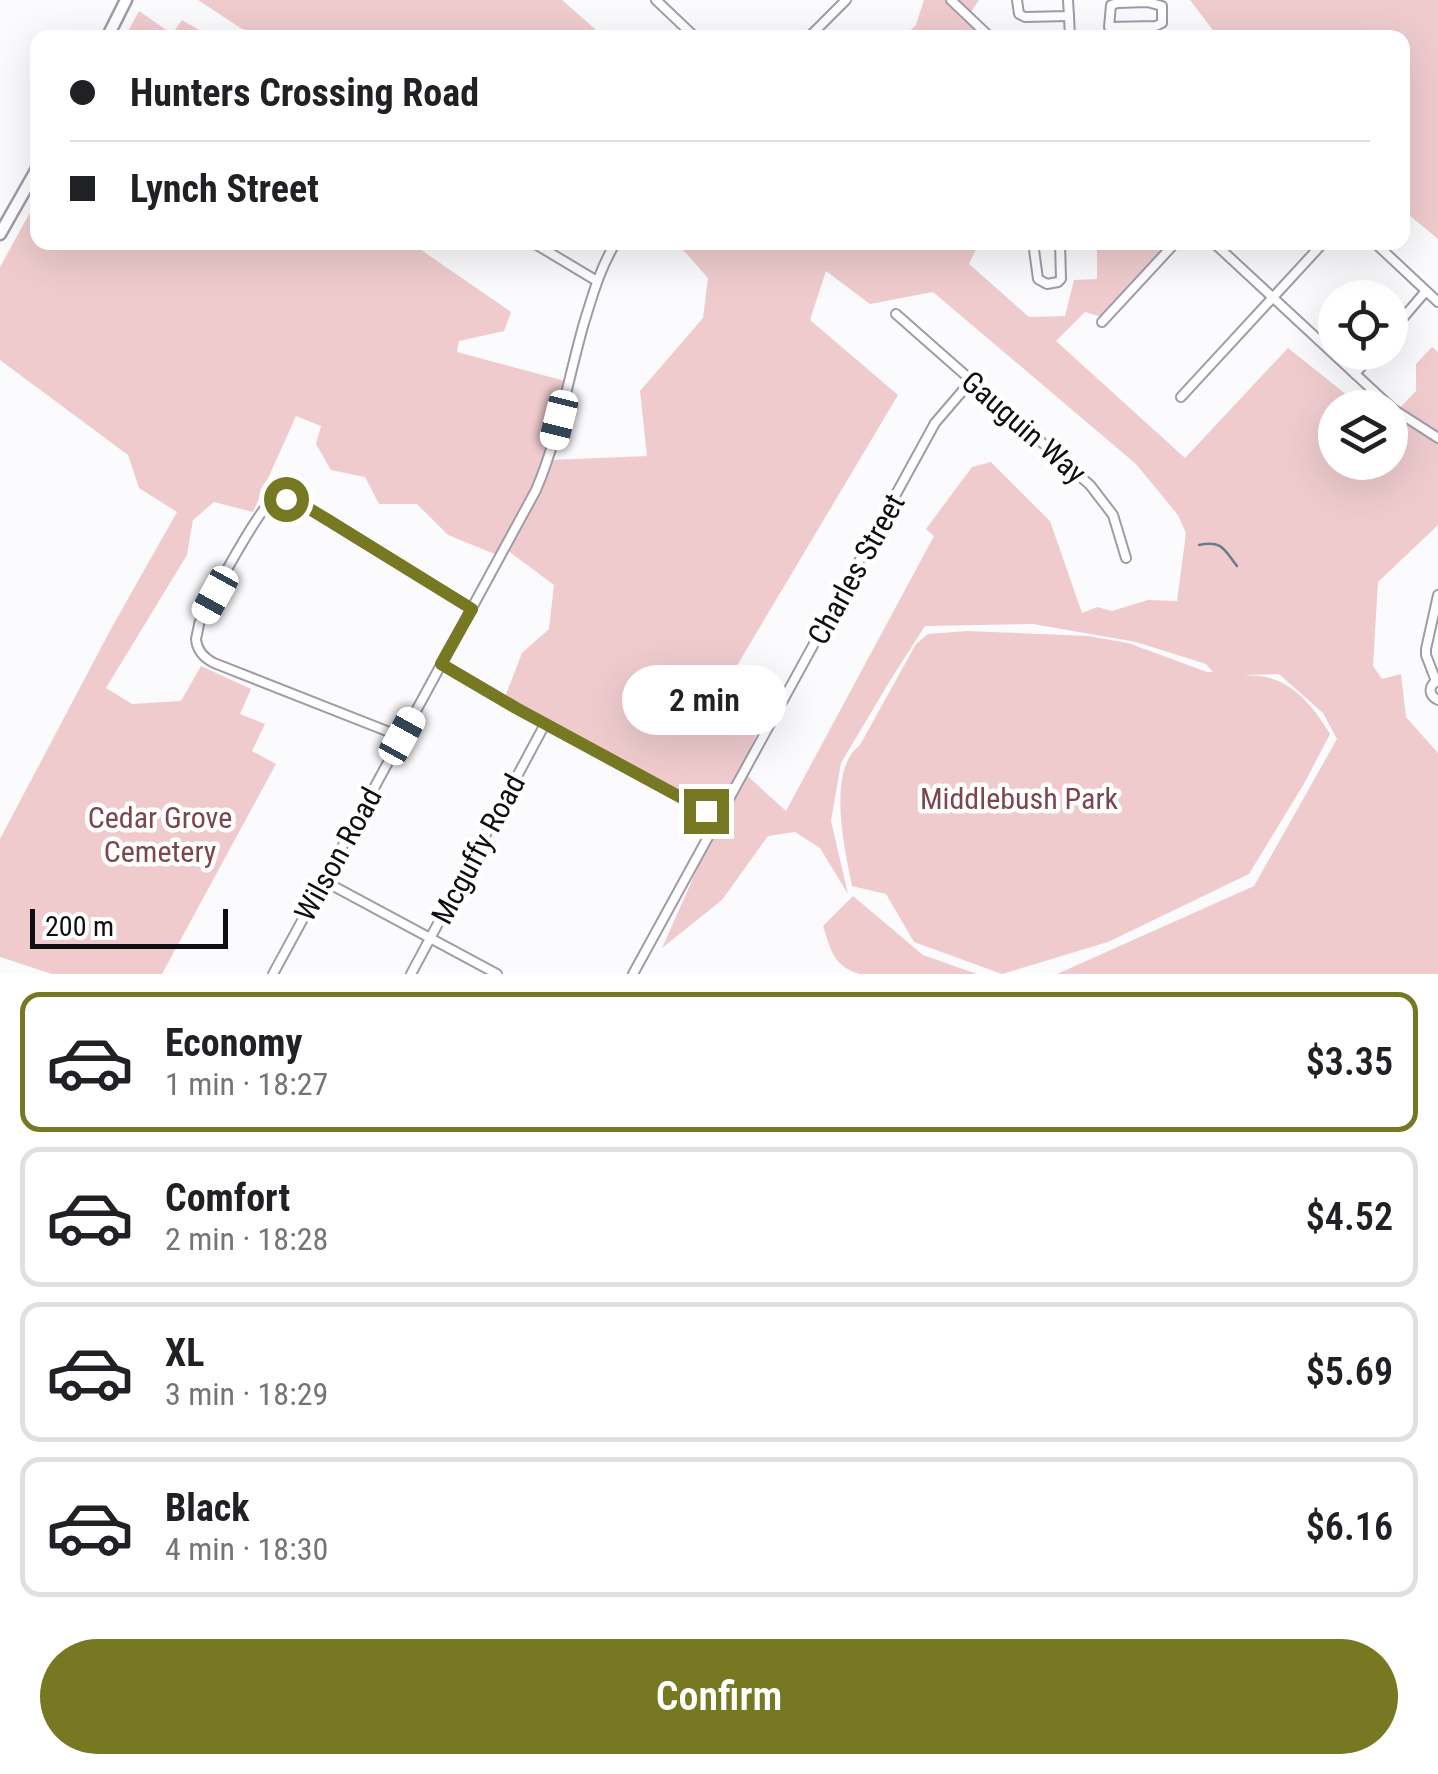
<!DOCTYPE html>
<meta charset="utf-8">
<style>
:root{--surface:#fff;--page:#f2f2f2;--text:#202124;--muted:#757577;--line:#e0e0e0;--accent:#767922}
body{margin:0;font-family:"Roboto Condensed",sans-serif;background:var(--page);color:var(--text);height:100vh;display:flex;flex-direction:column;font-size:38px;white-space:nowrap}
*{box-sizing:border-box;margin:0}
p{font-size:32px;color:var(--muted)}
.icon{flex:none;width:55px;height:55px;fill:none;stroke:currentColor;stroke-width:2;stroke-linecap:round;stroke-linejoin:round}
.map{position:relative;height:974px;overflow:hidden}
.drawer{display:flex;flex-direction:column;background:var(--surface);flex:1}
.drawer>*{flex:none}
.banner{position:absolute;left:30px;top:30px;width:1380px;height:220px;border-radius:20px;box-shadow:0 10px 40px #0002;display:grid;align-content:center;height:220px;padding:0 40px;background:var(--surface)}
.fabs{position:absolute;left:1318px;top:280px;display:grid;gap:20px}
.fabs a{display:grid;place-items:center;width:90px;height:90px;border-radius:50%;background:var(--surface);box-shadow:0 10px 40px #0002;font-size:50px}
.scale{position:absolute;left:30px;bottom:25px;width:198px;box-sizing:border-box;padding-left:10px;border:5px solid #110e13;border-top:0;font-size:28px;line-height:35px;white-space:nowrap;color:#110e13;-webkit-text-stroke:8px #fff;paint-order:stroke}
.end{position:absolute;width:45px;height:45px;margin:-22px;border:12px solid #767922;background:#fff;box-shadow:0 0 0 5px #fff}
.from{border-radius:50%}
.bubble{position:absolute;height:70px;border-radius:35px;background:var(--surface);box-shadow:0 10px 40px #0002;font-size:32px;font-weight:600;line-height:70px;text-align:center}
.car{position:absolute;width:30px;height:60px;margin:-30px -15px;border-radius:12px;box-shadow:0 0 8px 2px #0007;background:linear-gradient(#fff 24%,#345 0 40%,#fff 0 76%,#345 0 86%,#fff 0)}
.banner b{display:flex;align-items:center;gap:35px;height:95px;font-size:38px}
.banner b+b{border-top:2px solid var(--line)}
.banner i{width:25px;height:25px;background:var(--text)}
ul{padding:18px 0 0;list-style:none}
li{display:flex;align-items:center;gap:30px;height:140px;margin:0 20px 15px;padding:0 20px;border:5px solid var(--line);border-radius:20px}
li div{flex:1}
li b{display:block;font-size:38px}
li em{font-style:normal;font-weight:600}
li.current{border-color:var(--accent)}
li>.icon{width:90px;height:90px;stroke-width:1.5}
.button{display:flex;gap:20px;margin-top:auto;padding:20px 40px}
.button a{flex:1;height:115px;border-radius:60px;background:var(--accent);color:#fff;font-size:40px;font-weight:600;line-height:115px;text-align:center}
.map>svg:first-child{display:block}
.green{fill:#efcbce;fill-rule:evenodd}
.lines{fill:none;stroke-linecap:round;stroke-linejoin:round}
.stream{stroke:#697c8c;stroke-width:2.5}
.street-casing{stroke:#a19aaa;stroke-width:12}
.secondary-casing{stroke:#a19aaa;stroke-width:15}
.street{stroke:#fff;stroke-width:8}
.secondary{stroke:#fff;stroke-width:10}
.route{stroke:#767922;stroke-width:12}
.labels{text-anchor:middle;dominant-baseline:central;stroke-width:9;stroke-linejoin:round;paint-order:stroke}
.street-label{font-size:30px;fill:#110e13;stroke:#fff}
.park-label{font-size:30px;fill:#7b464d;stroke:#fff}
</style>
<div class="map">
<svg width="1438" height="974" viewBox="0 0 1438 974">
<rect width="100%" height="100%" fill="#fbfafd"/>
<g class="green">
<polygon points="198,0 562,0 604,37 274,37 242,29"/>
<polygon points="924,0 979,0 968,17 986,37 902,38 916,25"/>
<polygon points="1190,0 1438,0 1438,239 1403,210 1402,38 1216,37 1215,33"/>
<polygon points="139,11 172,34 182,20 211,37 125,37"/>
<path d="M37,200L38,242L411,243L511,312L504,331L459,341L457,352L569,382L550,460L647,456L640,391L703,318L708,278L677,243H979L969,264L1029,317L1065,316L1074,280L1097,279V243H1137L1148,249L1156,243H1164L1172,250L1108,319L1085,312L1056,341L1185,458L1288,348L1362,407L1335,408V462H1390V418L1416,391V364L1432,347L1438,352V525L1378,582L1373,666L1382,679L1401,674L1406,717L1438,753V974H1057L1254,886L1337,739L1323,713L1279,674L1244,675C1252,676 1261,675 1269,678C1296,684 1317,712 1330,734L1305,782L1249,874L1108,942L1002,974L914,942L886,894L852,886C845,850 826,770 860,745L916,644L928,634L967,631L1088,636L1128,643L1207,672H1213L1206,664L1136,642L1033,624L925,626L891,679L841,763L831,821L848,894L820,848L795,832L768,836L722,900L662,948L719,820L505,697L522,653L549,629L554,585L507,550L502,557L448,535L417,504H379L365,477L331,470L316,444L321,426L296,416L253,512L214,502L193,520L187,555L106,688L132,704L181,701L201,666L251,689L240,714L265,724L252,751L276,764L162,974H52L0,957V839L112,627L177,512L139,488L128,455L0,360V267ZM826,271L870,304L933,292L1136,464L1178,515L1186,533L1177,601L1148,600L1112,611L1097,607L1082,613L1050,521L991,462L972,467L926,529L934,536L786,811L741,770L768,707L735,669L898,395L810,320Z"/>
<path d="M853,896L923,955L977,974H860C833,966 831,950 823,926Z"/>
</g>
<g class="lines">
<path class="stream" d="M1199,545C1222,540 1224,549 1237,566"/>
<defs>
<g id="street">
<polyline points="656,0 696,38"/>
<polyline points="951,0 991,38"/>
<polyline points="1017,0 1019,14 1025,17 1069,16 1068,0"/>
<polygon points="1147,2 1162,6 1162,23 1156,26 1109,27 1111,5 1118,3"/>
<polyline points="1069,16 1070,38"/>
<polyline points="808,38 846,0"/>
<polyline points="532,242 597,281"/>
<polyline points="1033,242 1038,279 1047,284 1058,282 1061,279 1060,242"/>
<polyline points="1213,242 1393,409 1438,438"/>
<polyline points="1374,242 1438,302"/>
<polyline points="896,314 1090,485 1113,515 1126,558"/>
<polyline points="1102,322 1176,242"/>
<polyline points="1390,333 1426,291"/>
<polyline points="1355,374 1374,352"/>
<polyline points="1181,397 1324,242"/>
<polyline points="441,664 516,708 706,811"/>
<polyline points="1436,681 1426,655 1426,649 1438,595"/>
<path d="M1438,681C1428,685 1428,695 1438,700"/>
<path d="M402,737L214,663C204,658 197,651 196,639C196,639 199,625 199,624C205,607 258,511 270,503C280,497 289,499 300,503L472,609"/>
<polyline points="324,881 497,974"/>
<path d="M273,974L536,490C559,436 568,379 584,323C593,294 600,268 616,242"/>
<polyline points="411,974 545,724"/>
<polyline points="633,974 935,423 971,381"/>
</g>
<g id="secondary">
<polyline points="107,38 126,0"/>
<polyline points="0,234 38,167"/>
</g>
</defs>
<use href="#street" class="street-casing"/>
<use href="#secondary" class="secondary-casing"/>
<use href="#street" class="street"/>
<use href="#secondary" class="secondary"/>
</g>
<g class="lines">
<polyline class="route" points="286,499 300,503 328,520 472,609 441,664 516,708 706,811"/>
</g>
<g class="labels">
<g class="street-label">
<text transform="translate(1024 427) rotate(41)">Gauguin Way</text>
<text transform="translate(856 569) rotate(-61)">Charles Street</text>
<text transform="translate(478 849) rotate(-62)">Mcguffy Road</text>
<text transform="translate(338 854) rotate(-61)">Wilson Road</text>
</g>
<g class="park-label">
<text x="1019" y="798">Middlebush Park</text>
<text x="160" y="817">Cedar Grove<tspan x="160" dy="34">Cemetery</tspan></text>
</g>
</g>
</svg>
<div class="fabs">
<a><svg class="icon" aria-label="locate" viewBox="0 0 24 24"><circle cx="12" cy="12" r="6"/><path d="M12 2v4M12 18v4M2 12h4M18 12h4"/></svg></a>
<a><svg class="icon" aria-label="layers" viewBox="0 0 24 24"><path d="M12 4l9 5-9 5-9-5zM3 14l9 5 9-5"/></svg></a>
</div>
<div class="scale">200 m</div>
<i class="end from" style="left:286px;top:499px"></i>
<i class="end" style="left:706px;top:811px"></i>
<div class="bubble" style="left:622px;top:665px;width:165px">2 min</div>
<i class="car" style="left:559px;top:420px;rotate:194deg"></i>
<i class="car" style="left:215px;top:595px;rotate:209deg"></i>
<i class="car" style="left:402px;top:736px;rotate:29deg"></i>
<div class="banner">
<b><i class="from"></i>Hunters Crossing Road</b>
<b><i></i>Lynch Street</b>
</div>
</div>
<section class="drawer">
<ul>
<li class="current"><svg class="icon" aria-label="car" viewBox="0 0 24 24"><path d="M5 17H2v-5l4-1 3-4h7l3 4 3 1v5h-3M9 17h6M6 11h13"/><circle cx="7" cy="17" r="2"/><circle cx="17" cy="17" r="2"/></svg><div><b>Economy</b><p>1 min · 18:27</p></div><em>$3.35</em></li>
<li><svg class="icon" aria-label="car" viewBox="0 0 24 24"><path d="M5 17H2v-5l4-1 3-4h7l3 4 3 1v5h-3M9 17h6M6 11h13"/><circle cx="7" cy="17" r="2"/><circle cx="17" cy="17" r="2"/></svg><div><b>Comfort</b><p>2 min · 18:28</p></div><em>$4.52</em></li>
<li><svg class="icon" aria-label="car" viewBox="0 0 24 24"><path d="M5 17H2v-5l4-1 3-4h7l3 4 3 1v5h-3M9 17h6M6 11h13"/><circle cx="7" cy="17" r="2"/><circle cx="17" cy="17" r="2"/></svg><div><b>XL</b><p>3 min · 18:29</p></div><em>$5.69</em></li>
<li><svg class="icon" aria-label="car" viewBox="0 0 24 24"><path d="M5 17H2v-5l4-1 3-4h7l3 4 3 1v5h-3M9 17h6M6 11h13"/><circle cx="7" cy="17" r="2"/><circle cx="17" cy="17" r="2"/></svg><div><b>Black</b><p>4 min · 18:30</p></div><em>$6.16</em></li>
</ul>
<div class="button"><a>Confirm</a></div>
</section>
